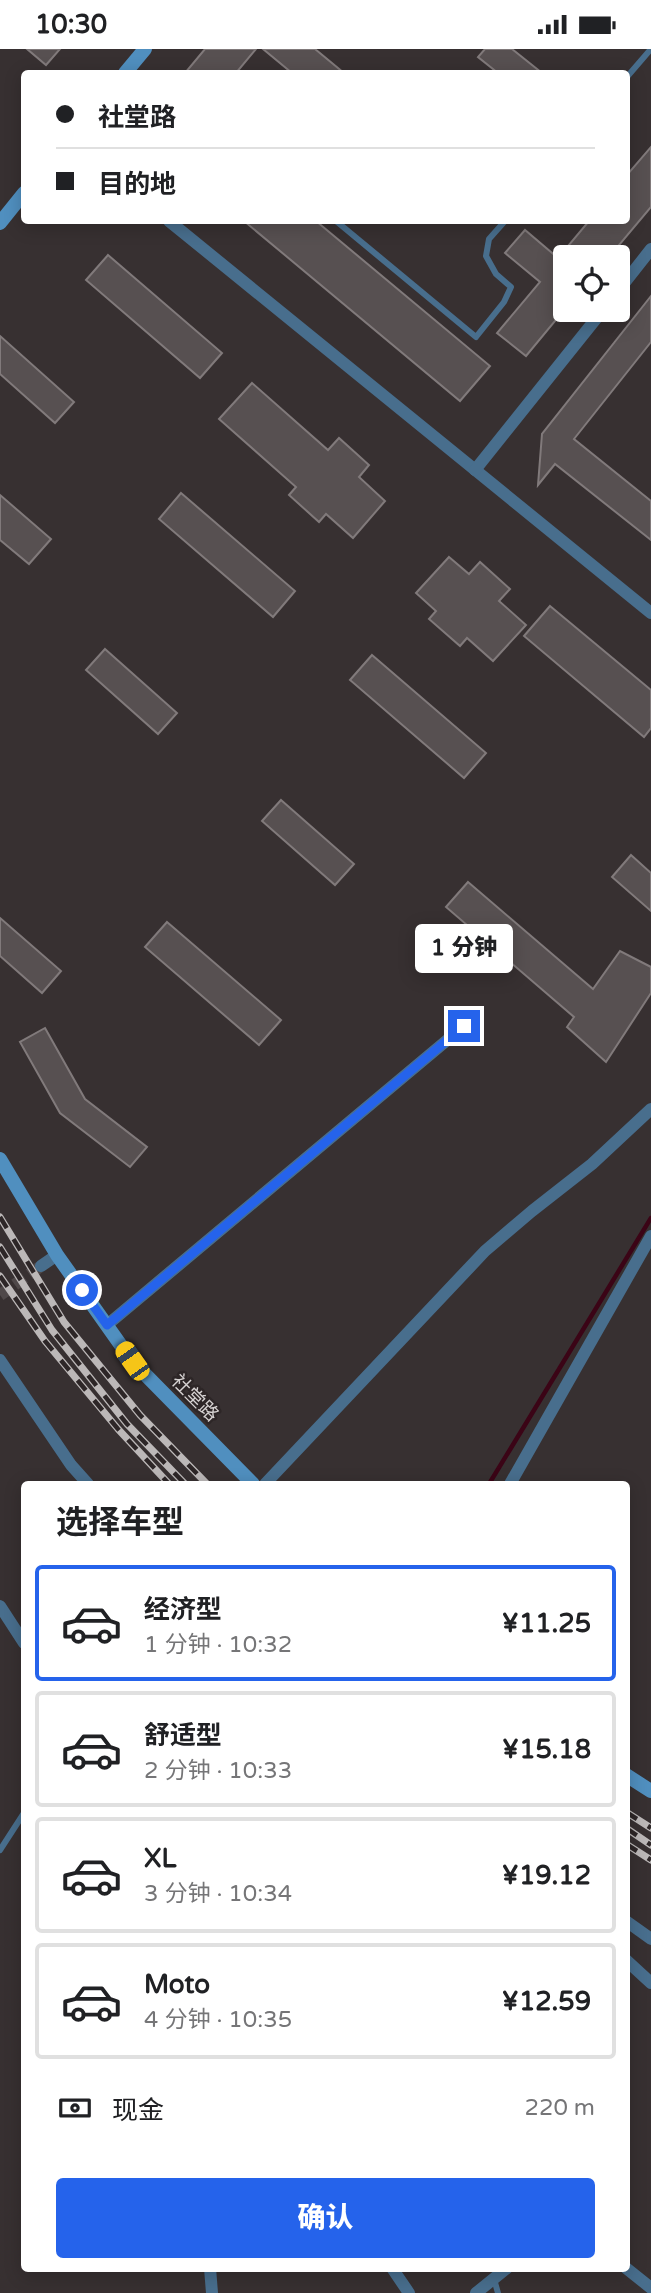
<!DOCTYPE html>
<html lang="zh">
<meta charset="utf-8">
<style>
:root{--surface:#fff;--page:#f6f6f6;--text:#202124;--muted:#757577;--line:#e0e0e0;--accent:#2563eb}
body{margin:0;font-family:"Varela Round","Noto Sans SC",sans-serif;background:var(--page);color:var(--text);height:100vh;display:flex;flex-direction:column;font-size:26px;white-space:nowrap}
*{box-sizing:border-box;margin:0}
p{font-size:23px;color:var(--muted)}
.icon{flex:none;width:38px;height:38px;fill:none;stroke:currentColor;stroke-width:2;stroke-linecap:round;stroke-linejoin:round}
.map{position:relative;flex:1;overflow:hidden}
.details{position:absolute;left:21px;top:1432px;width:609px;height:791px;display:flex;flex-direction:column;background:var(--surface);border-radius:7px;box-shadow:0 4px 18px #0003}
.details>*{flex:none}
.guide{position:absolute;left:21px;top:21px;width:609px;height:154px;border-radius:7px;box-shadow:0 4px 18px #0003;display:grid;align-content:center;height:154px;padding:0 35px;background:var(--surface)}
.controls{position:absolute;left:553px;top:196px;display:grid;gap:14px}
.controls a{display:grid;place-items:center;width:77px;height:77px;border-radius:7px;background:var(--surface);box-shadow:0 4px 18px #0003;font-size:35px}
.end{position:absolute;width:32px;height:32px;margin:-16px;border:9px solid #2563eb;background:#fff;box-shadow:0 0 0 4px #fff}
.from{border-radius:50%}
.bubble{position:absolute;height:49px;border-radius:7px;background:var(--surface);box-shadow:0 4px 18px #0003;font-size:23px;font-weight:800;line-height:49px;text-align:center}
.car{position:absolute;width:21px;height:42px;margin:-21px -10px;border-radius:9px;box-shadow:0 0 5px 2px #0007;background:linear-gradient(#f5c518 24%,#345 0 40%,#f5c518 0 76%,#345 0 86%,#f5c518 0)}
.guide b{display:flex;align-items:center;gap:24px;height:66px;font-size:26px}
.guide b+b{border-top:2px solid var(--line)}
.guide i{width:18px;height:18px;background:var(--text)}
ul{padding:0;list-style:none}
li{display:flex;align-items:center;gap:21px;height:116px;margin:0 14px 10px;padding:0 21px;border:4px solid var(--line);border-radius:7px}
li div{flex:1}
li b{display:block;font-size:26px}
li em{font-style:normal;font-weight:800}
li.selected{border-color:var(--accent)}
li>.icon{width:63px;height:63px;stroke-width:1.5}
h2{padding:0 35px;font-size:32px;line-height:84px}
.pay{display:flex;align-items:center;gap:18px;height:77px;padding:0 35px;font-size:26px}
.pay p{margin-inline-start:auto}
.action{display:flex;gap:14px;margin-top:auto;padding:14px 35px}
.action a{flex:1;height:80px;border-radius:7px;background:var(--accent);color:#fff;font-size:28px;font-weight:800;line-height:80px;text-align:center}
.status{display:flex;justify-content:space-between;align-items:center;height:49px;padding:0 35px;background:var(--surface);direction:ltr}
.status svg{height:19px;fill:currentColor}
.map>svg:first-child{display:block}
.lines{fill:none;stroke-linecap:round;stroke-linejoin:round}
.stream{stroke:#3b0416;stroke-width:4.5}
.building{fill:#575051;stroke:#817a7b;stroke-width:2}
.street-tunnel{stroke:#4f4849;stroke-width:12;stroke-dasharray:12 6;stroke-linecap:butt}
.lane{stroke:#486e8d;stroke-width:6}
.street{stroke:#486e8d;stroke-width:12}
.secondary{stroke:#508fbf;stroke-width:14}
.rail-casing{stroke:#bcb8b8;stroke-width:7}
.rail{stroke:#2d2627;stroke-width:4.5;stroke-dasharray:13;stroke-linecap:butt}
.route{stroke:#2563eb;stroke-width:9}
.labels{text-anchor:middle;dominant-baseline:central;stroke-width:5;stroke-linejoin:round;paint-order:stroke}
.street-label{font-size:19px;fill:#d6d2d2;stroke:#2d2627}
</style>
<div class="status"><b>10:30</b><svg viewBox="0 0 49 12"><path d="M0 12V9h3v3zM5 12V6h3v6zM10 12V3h3v9zM15 12V0h3v12zM26 1h20v11H26zM47 4h2v5h-2z"/></svg></div>
<div class="map">
<svg width="651" height="2244" viewBox="0 0 651 2244">
<rect width="100%" height="100%" fill="#373031"/>
<g class="lines">
<polyline class="stream" points="489,1435 651,1169"/>
</g>
<g class="building">
<polygon points="27,0 60,0 46,16"/>
<polygon points="205,0 256,0 236,24 185,24"/>
<polygon points="263,0 315,0 344,24 292,24"/>
<polygon points="485,0 512,0 542,24 498,24 478,8"/>
<polygon points="651,98 651,158 609,208 565,208 565,260 526,307 497,284 540,233 505,204 525,181 558,209 589,172 626,172 626,127"/>
<polygon points="244,172 316,172 490,317 460,352"/>
<polygon points="108,206 222,304 200,329 86,231"/>
<polygon points="651,247 651,293 574,390 651,452 651,491 555,415 538,436 542,385"/>
<polygon points="0,287 74,353 55,374 0,325"/>
<polygon points="252,334 328,401 339,389 369,416 359,428 385,452 353,489 326,465 319,473 289,446 296,438 219,370"/>
<polygon points="181,444 295,542 273,568 159,470"/>
<polygon points="0,446 51,490 29,515 0,491"/>
<polygon points="449,508 469,525 480,513 510,540 499,552 526,576 493,612 467,589 460,597 429,570 436,562 416,544"/>
<polygon points="550,557 651,641 651,679 644,688 524,587"/>
<polygon points="105,600 177,664 158,685 86,621"/>
<polygon points="372,606 486,704 464,729 350,631"/>
<polygon points="281,751 354,815 335,836 262,772"/>
<polygon points="631,806 651,824 651,862 612,828"/>
<polygon points="468,833 593,940 620,902 651,918 651,944 606,1013 567,978 574,968 446,858"/>
<polygon points="0,869 61,922 42,944 0,907"/>
<polygon points="167,873 281,971 259,996 145,898"/>
<polygon points="45,979 85,1050 147,1098 130,1118 60,1064 20,993"/>
</g>
<g class="lines">
<polyline class="street-tunnel" points="0,1246 41,1217"/>
<g class="lane">
<polyline points="626,29 651,0"/>
<polyline points="336,172 476,288 504,253 511,238 496,225 486,207 489,190 505,172"/>
<polyline points="0,1801 24,1764"/>
<polyline points="494,2230 498,2244"/>
</g>
<g class="street">
<polyline points="169,172 651,564"/>
<polyline points="618,242 651,200"/>
<polyline points="475,421 603,261"/>
<polyline points="41,1217 57,1206"/>
<polyline points="107,1276 464,977"/>
<polyline points="0,1311 71,1416 88,1435"/>
<polyline points="265,1435 485,1202 532,1162 592,1115 651,1060"/>
<polyline points="510,1435 651,1187"/>
<polyline points="0,1557 24,1594"/>
<polyline points="626,1872 651,1890"/>
<polyline points="626,1911 651,1934"/>
<polyline points="210,2219 212,2244"/>
<polyline points="392,2219 409,2244"/>
<polyline points="626,2219 651,2239"/>
<polyline points="476,2244 507,2219"/>
</g>
<g class="secondary">
<polyline points="125,24 145,0"/>
<polyline points="0,174 24,144"/>
<polyline points="0,1110 57,1206 132,1312 253,1435"/>
<polyline points="626,1726 651,1742"/>
</g>
<defs>
<g id="rail">
<polyline points="0,1168 64,1273 140,1366 207,1435"/>
<polyline points="0,1198 52,1281 127,1375 185,1435"/>
<polyline points="0,1227 45,1292 118,1380 169,1435"/>
<polyline points="626,1763 651,1779"/>
<polyline points="626,1779 651,1796"/>
<polyline points="626,1795 651,1811"/>
</g>
</defs>
<use href="#rail" class="rail-casing"/>
<use href="#rail" class="rail"/>
</g>
<g class="lines">
<polyline class="route" points="82,1241 107,1276 464,977"/>
</g>
<g class="labels">
<g class="street-label">
<text transform="translate(195 1349) rotate(45)">社堂路</text>
</g>
</g>
</svg>
<div class="controls">
<a><svg class="icon" aria-label="locate" viewBox="0 0 24 24"><circle cx="12" cy="12" r="6"/><path d="M12 2v4M12 18v4M2 12h4M18 12h4"/></svg></a>
</div>
<i class="end from" style="left:82px;top:1241px"></i>
<i class="end" style="left:464px;top:977px"></i>
<div class="bubble" style="left:415px;top:875px;width:98px">1 分钟</div>
<i class="car" style="left:132px;top:1312px;rotate:325deg"></i>
<div class="guide">
<b><i class="from"></i>社堂路</b>
<b><i></i>目的地</b>
</div>
<section class="details">
<h2>选择车型</h2>
<ul>
<li class="selected"><svg class="icon" aria-label="car" viewBox="0 0 24 24"><path d="M5 17H2v-5l4-1 3-4h7l3 4 3 1v5h-3M9 17h6M6 11h13"/><circle cx="7" cy="17" r="2"/><circle cx="17" cy="17" r="2"/></svg><div><b>经济型</b><p>1 分钟 · 10:32</p></div><em>¥11.25</em></li>
<li><svg class="icon" aria-label="car" viewBox="0 0 24 24"><path d="M5 17H2v-5l4-1 3-4h7l3 4 3 1v5h-3M9 17h6M6 11h13"/><circle cx="7" cy="17" r="2"/><circle cx="17" cy="17" r="2"/></svg><div><b>舒适型</b><p>2 分钟 · 10:33</p></div><em>¥15.18</em></li>
<li><svg class="icon" aria-label="car" viewBox="0 0 24 24"><path d="M5 17H2v-5l4-1 3-4h7l3 4 3 1v5h-3M9 17h6M6 11h13"/><circle cx="7" cy="17" r="2"/><circle cx="17" cy="17" r="2"/></svg><div><b>XL</b><p>3 分钟 · 10:34</p></div><em>¥19.12</em></li>
<li><svg class="icon" aria-label="car" viewBox="0 0 24 24"><path d="M5 17H2v-5l4-1 3-4h7l3 4 3 1v5h-3M9 17h6M6 11h13"/><circle cx="7" cy="17" r="2"/><circle cx="17" cy="17" r="2"/></svg><div><b>Moto</b><p>4 分钟 · 10:35</p></div><em>¥12.59</em></li>
</ul>
<div class="pay"><svg class="icon" aria-label="cash" viewBox="0 0 24 24"><path d="M3 7h18v10H3z"/><circle cx="12" cy="12" r="2"/></svg>现金<p>220 m</p></div>
<div class="action"><a>确认</a></div>
</section>
</div>
